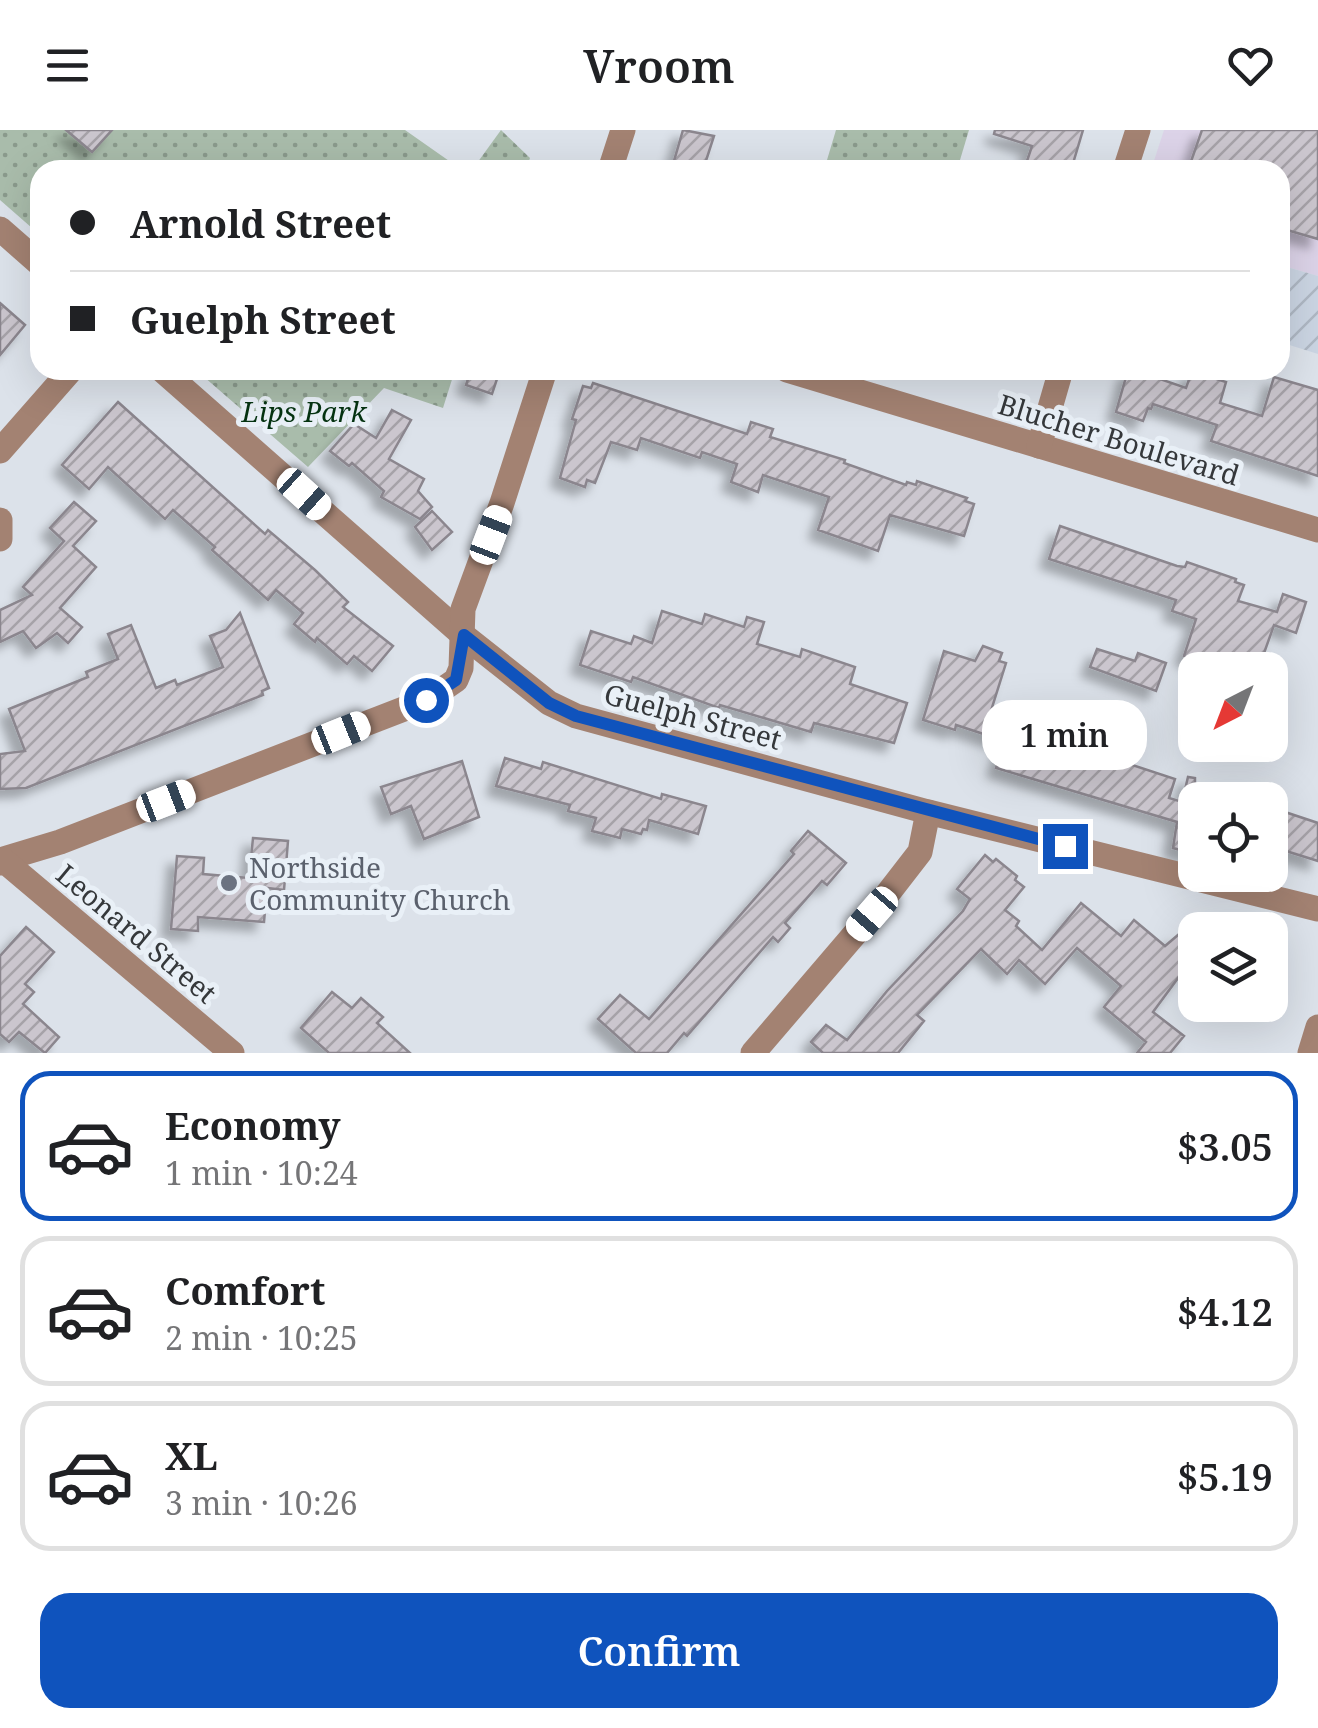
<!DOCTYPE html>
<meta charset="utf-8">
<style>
:root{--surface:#fff;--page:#f2f2f2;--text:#202124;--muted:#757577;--line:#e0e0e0;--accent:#0f53bd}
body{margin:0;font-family:"Noto Serif",serif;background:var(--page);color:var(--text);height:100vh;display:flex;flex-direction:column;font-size:38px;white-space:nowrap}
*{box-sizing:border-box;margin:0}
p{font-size:32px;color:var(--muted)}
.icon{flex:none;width:55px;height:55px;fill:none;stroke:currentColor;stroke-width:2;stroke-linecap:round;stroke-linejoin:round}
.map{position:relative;height:923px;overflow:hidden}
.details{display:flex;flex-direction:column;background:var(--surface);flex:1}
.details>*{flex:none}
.banner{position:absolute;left:30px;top:30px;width:1260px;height:220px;border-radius:30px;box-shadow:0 10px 40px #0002;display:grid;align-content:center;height:220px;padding:0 40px;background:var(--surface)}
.needle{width:65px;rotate:222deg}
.tools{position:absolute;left:1178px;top:522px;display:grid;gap:20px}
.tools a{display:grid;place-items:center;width:110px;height:110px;border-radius:20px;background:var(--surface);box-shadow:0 10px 40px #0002;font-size:50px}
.end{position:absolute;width:45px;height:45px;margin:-22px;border:12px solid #0f53bd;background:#fff;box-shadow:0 0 0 5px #fff}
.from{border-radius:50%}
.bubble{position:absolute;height:70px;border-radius:30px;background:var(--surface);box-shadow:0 10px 40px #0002;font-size:32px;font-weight:600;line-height:70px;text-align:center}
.car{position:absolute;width:30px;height:60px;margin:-30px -15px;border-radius:12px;box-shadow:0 0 8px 2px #0007;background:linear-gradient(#fff 24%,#345 0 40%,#fff 0 76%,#345 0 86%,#fff 0)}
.banner b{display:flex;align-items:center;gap:35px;height:95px;font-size:38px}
.banner b+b{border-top:2px solid var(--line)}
.banner i{width:25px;height:25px;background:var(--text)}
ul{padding:18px 0 0;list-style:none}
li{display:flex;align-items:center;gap:30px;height:150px;margin:0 20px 15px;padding:0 20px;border:5px solid var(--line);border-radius:30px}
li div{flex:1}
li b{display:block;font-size:38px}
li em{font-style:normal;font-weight:600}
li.selected{border-color:var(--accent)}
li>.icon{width:90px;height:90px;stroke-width:1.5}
.primary-button{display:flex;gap:20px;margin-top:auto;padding:20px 40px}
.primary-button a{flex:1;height:115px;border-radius:30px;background:var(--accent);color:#fff;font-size:40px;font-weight:600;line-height:115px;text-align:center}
header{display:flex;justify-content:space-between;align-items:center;height:130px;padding:0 40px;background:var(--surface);font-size:45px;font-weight:600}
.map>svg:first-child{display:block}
.commercial{fill:#dcd3e8}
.industrial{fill:url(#industrial-furrows)}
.park{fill:url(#park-dots)}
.building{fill:url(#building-hatch);stroke:#8b868e;stroke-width:2.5;filter:url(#shadow)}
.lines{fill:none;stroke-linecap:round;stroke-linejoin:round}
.minor{stroke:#a38272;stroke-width:25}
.route{stroke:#0f53bd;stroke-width:12}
.worship-dot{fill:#6b7280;stroke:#e9f0f7;stroke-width:4}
.labels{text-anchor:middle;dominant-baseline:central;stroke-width:10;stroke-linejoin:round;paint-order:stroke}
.park-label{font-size:28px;font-style:italic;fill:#053311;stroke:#e9f0f7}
.street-label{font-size:28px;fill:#35383b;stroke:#e9f0f7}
.worship-label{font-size:28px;fill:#5b616d;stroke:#e9f0f7;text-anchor:start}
</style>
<header><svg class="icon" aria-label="menu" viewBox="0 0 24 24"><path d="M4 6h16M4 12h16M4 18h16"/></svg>Vroom<svg class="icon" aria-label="heart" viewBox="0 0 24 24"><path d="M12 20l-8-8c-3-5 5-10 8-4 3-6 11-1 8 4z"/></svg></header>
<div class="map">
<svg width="1318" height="923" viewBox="0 0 1318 923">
<defs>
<pattern id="industrial-furrows" width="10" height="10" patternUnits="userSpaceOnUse" patternTransform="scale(2.5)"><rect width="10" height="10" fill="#cbd5e3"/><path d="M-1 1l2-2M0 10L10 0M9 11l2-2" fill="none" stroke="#afb8c4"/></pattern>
<pattern id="park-dots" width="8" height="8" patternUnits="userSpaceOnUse" patternTransform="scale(2.5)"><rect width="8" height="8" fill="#a9bcab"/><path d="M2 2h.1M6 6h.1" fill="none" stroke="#8a9a8c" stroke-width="1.8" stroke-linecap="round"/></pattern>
<pattern id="building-hatch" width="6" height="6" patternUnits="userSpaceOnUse" patternTransform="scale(2.5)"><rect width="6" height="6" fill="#cbc6ce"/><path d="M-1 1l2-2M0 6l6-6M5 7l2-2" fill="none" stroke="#a6a2a8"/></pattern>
<filter id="shadow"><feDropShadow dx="-9" dy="9" stdDeviation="5" flood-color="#0004"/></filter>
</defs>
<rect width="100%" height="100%" fill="#dce2ea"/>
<polygon class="commercial" points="1164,0 1210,0 1318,34 1318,146 1280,135 1280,40 1151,40"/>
<polygon class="industrial" points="1280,135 1318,146 1318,224 1280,212"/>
<g class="park">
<polygon points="0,0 405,0 462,40 40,40 40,105 0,70"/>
<polygon points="501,0 530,28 526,40 472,40"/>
<polygon points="836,0 969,0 957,40 824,40"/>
<polygon points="196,240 455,240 443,278 384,258 308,337"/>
</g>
<g class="building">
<polygon points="66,0 112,0 92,22"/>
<polygon points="683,0 714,6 703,40 674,31"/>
<polygon points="995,0 1083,0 1071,40 1024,40 1032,16 994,4"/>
<polygon points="1202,0 1318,0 1318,109 1280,98 1280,40 1188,40"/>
<polygon points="0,173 25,195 0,225"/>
<polygon points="471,240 500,240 492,264 466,255"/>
<polygon points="1128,240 1152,240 1151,246 1186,258 1192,241 1226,252 1220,273 1262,286 1274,247 1318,260 1318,346 1211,311 1217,295 1153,274 1151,279 1148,278 1143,291 1116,282"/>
<polygon points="593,253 747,304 751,292 773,299 770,307 845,330 844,333 906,355 907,352 916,355 917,351 967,368 965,371 974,374 964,406 890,385 878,421 818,400 829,367 763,345 758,362 731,352 737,334 702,322 700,328 641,308 637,320 611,312 595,353 587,350 585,357 560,348 576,290 572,289 583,256 591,258"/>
<polygon points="118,272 265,404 268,400 315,440 348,472 343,477 393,516 372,541 354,526 347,534 317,508 315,512 294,494 303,483 276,460 268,470 212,420 215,417 173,380 165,389 108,337 89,359 62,335"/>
<polygon points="392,280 411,290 389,329 424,349 418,361 432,377 420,389 381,367 384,361 352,333 349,336 330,321 354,294 376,308"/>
<polygon points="74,372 96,391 73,416 96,437 60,478 82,497 68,513 57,503 36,518 23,501 0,512 0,480 32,465 23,457 64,411 50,398"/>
<polygon points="432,381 452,402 432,420 415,397"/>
<polygon points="1060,396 1177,436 1185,437 1187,432 1236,449 1235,452 1244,455 1238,471 1277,482 1283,464 1306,472 1296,503 1274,495 1258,540 1226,540 1184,526 1196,489 1172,481 1176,470 1049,429"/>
<polygon points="662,481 702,494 705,484 744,497 747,487 764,492 757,514 800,527 802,519 855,537 850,554 907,573 894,613 814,593 811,602 720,575 719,578 633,547 631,552 580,535 591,501 631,514 634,506 652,513"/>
<polygon points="240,483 269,558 262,561 263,565 26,658 0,659 0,624 25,621 9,579 88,547 86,542 118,529 108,504 131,495 156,558 175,550 177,555 223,537 210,506 226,500"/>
<polygon points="983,516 1002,523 999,531 1006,533 990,584 1013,591 1007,607 1060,624 1062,618 1085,625 1087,620 1175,649 1169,668 1182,672 1188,647 1195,648 1195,724 1173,718 1177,692 996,638 1005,611 956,595 955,600 923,590 944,521 975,531"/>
<polygon points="1097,519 1135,531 1138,523 1166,533 1156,561 1090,537"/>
<polygon points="505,628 541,639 543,632 661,669 662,664 706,676 698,704 649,690 647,700 643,699 641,704 622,699 620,708 592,701 596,688 568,681 570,675 496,656"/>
<polygon points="462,631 479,687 424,709 411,676 391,684 381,657"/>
<polygon points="1270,677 1318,693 1318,731 1270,716"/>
<polygon points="808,701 846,733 827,755 822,751 785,793 790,798 778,812 773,807 687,906 684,903 667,923 636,923 598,889 620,865 649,889 794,724 791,721"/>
<polygon points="253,708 288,711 284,760 267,758 264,792 198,787 198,801 171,799 177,726 204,728 203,744 249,748"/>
<polygon points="985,725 993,732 996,729 1017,746 1015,750 1024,757 1005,780 1019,791 1016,796 1042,820 1081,773 1121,806 1134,790 1165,816 1178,805 1195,820 1195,825 1153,882 1184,906 1170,923 1137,923 1146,912 1104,877 1121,856 1077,818 1045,854 1019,830 1007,844 981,819 917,885 924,891 898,923 823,923 811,912 826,895 847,910 887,861 963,781 970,769 957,759"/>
<polygon points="26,797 54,822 25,854 34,862 23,874 59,907 45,923 19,902 9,912 0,904 0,826"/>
<polygon points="332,862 352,878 361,868 383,887 377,893 410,923 329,923 301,898"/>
</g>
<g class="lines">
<g class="minor">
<polyline points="610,40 623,0"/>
<polyline points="1125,40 1138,0"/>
<polyline points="0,99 40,134"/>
<polyline points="162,240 463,505 549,573 576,586 928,682 1318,779"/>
<polyline points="787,240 1318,400"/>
<polyline points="1039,316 1061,240"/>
<polyline points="0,321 71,240"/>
<polyline points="0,390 0,409"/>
<polyline points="0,730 60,712 427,570 456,550 461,538 463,479 502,373 545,240"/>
<polyline points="0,733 3,730 232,923"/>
<polyline points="753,923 872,784 920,722 928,682"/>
<polyline points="1310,923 1318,897"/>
</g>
</g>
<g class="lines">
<polyline class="route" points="426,570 456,550 464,505 549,573 576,586 1065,716"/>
</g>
<circle class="worship-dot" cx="229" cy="753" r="10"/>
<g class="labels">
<g class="park-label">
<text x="304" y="281">Lips Park</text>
</g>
<g class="street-label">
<text transform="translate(1119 309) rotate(17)">Blucher Boulevard</text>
<text transform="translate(693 586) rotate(15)">Guelph Street</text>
<text transform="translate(137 803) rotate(40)">Leonard Street</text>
</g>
<g class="worship-label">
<text x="249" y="737">Northside<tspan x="249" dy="32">Community Church</tspan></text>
</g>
</g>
</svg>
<div class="tools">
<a><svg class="needle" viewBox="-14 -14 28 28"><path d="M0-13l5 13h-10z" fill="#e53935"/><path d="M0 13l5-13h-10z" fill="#757577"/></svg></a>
<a><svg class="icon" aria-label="locate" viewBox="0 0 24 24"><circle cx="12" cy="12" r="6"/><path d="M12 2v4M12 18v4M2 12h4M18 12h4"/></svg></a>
<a><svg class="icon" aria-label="layers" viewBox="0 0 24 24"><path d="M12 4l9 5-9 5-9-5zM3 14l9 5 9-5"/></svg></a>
</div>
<i class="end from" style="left:426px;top:570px"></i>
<i class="end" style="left:1065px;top:716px"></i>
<div class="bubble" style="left:982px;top:570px;width:165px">1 min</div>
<i class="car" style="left:304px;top:364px;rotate:132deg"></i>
<i class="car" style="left:491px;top:405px;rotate:21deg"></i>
<i class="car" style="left:341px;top:603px;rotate:68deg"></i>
<i class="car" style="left:166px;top:671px;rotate:69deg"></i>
<i class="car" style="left:872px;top:784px;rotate:221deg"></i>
<div class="banner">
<b><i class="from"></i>Arnold Street</b>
<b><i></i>Guelph Street</b>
</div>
</div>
<section class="details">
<ul>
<li class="selected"><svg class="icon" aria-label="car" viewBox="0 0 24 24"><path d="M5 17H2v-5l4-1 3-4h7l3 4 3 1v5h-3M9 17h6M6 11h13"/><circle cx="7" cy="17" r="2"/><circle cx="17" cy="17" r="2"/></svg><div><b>Economy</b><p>1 min · 10:24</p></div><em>$3.05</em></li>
<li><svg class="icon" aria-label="car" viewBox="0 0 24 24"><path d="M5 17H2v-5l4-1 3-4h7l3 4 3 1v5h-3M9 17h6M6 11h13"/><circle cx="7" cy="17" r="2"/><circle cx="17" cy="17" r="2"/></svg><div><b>Comfort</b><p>2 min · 10:25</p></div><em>$4.12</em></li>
<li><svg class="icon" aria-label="car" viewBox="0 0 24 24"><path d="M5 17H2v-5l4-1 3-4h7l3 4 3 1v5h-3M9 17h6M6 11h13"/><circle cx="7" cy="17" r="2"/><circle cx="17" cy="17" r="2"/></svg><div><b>XL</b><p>3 min · 10:26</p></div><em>$5.19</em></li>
</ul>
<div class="primary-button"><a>Confirm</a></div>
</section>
